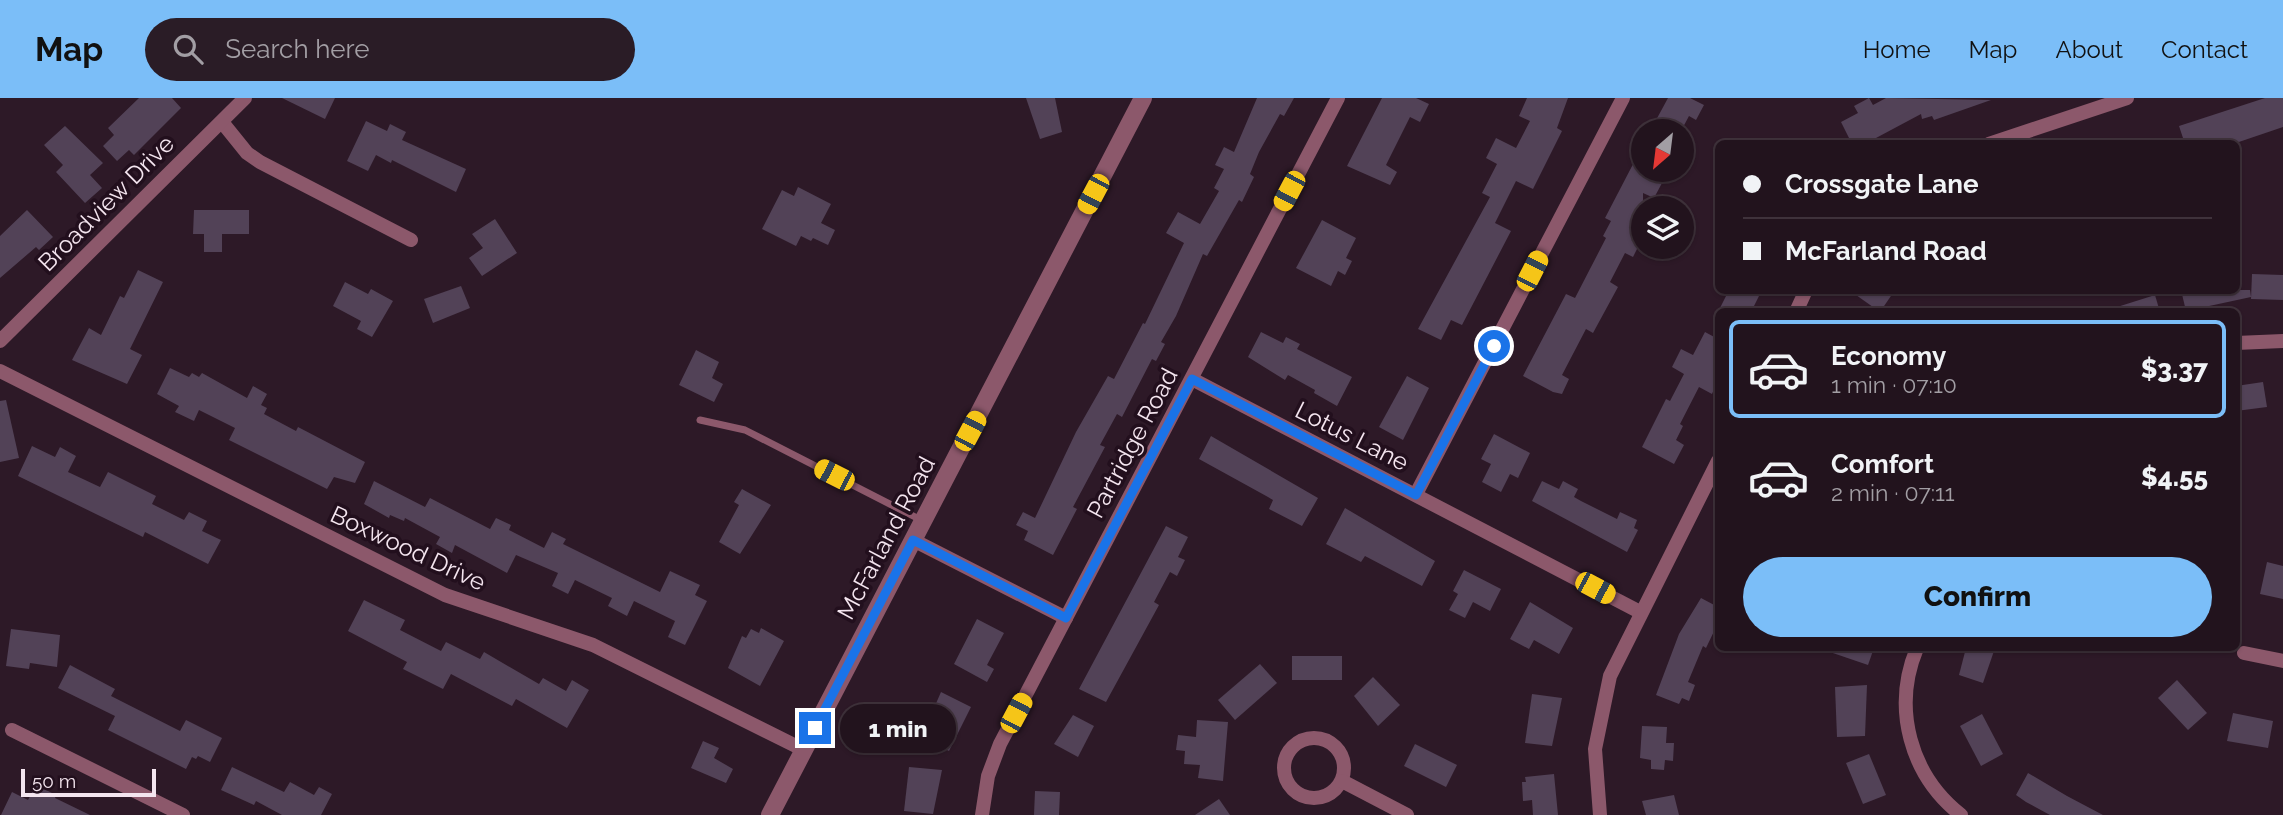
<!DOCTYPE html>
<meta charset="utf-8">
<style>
:root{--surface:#22131d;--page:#2a1c26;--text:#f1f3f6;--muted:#a29ea4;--line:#3f323b;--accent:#7bbef8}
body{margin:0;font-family:Raleway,sans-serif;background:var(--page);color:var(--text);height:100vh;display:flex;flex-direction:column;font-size:26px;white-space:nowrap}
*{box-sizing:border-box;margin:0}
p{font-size:23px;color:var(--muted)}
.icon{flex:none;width:38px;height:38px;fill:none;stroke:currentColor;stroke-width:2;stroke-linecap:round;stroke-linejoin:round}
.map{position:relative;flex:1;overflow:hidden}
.details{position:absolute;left:1715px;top:210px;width:525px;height:343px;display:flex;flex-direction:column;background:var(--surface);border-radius:10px;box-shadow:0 2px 5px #0004,0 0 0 2px var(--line)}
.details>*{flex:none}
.top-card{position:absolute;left:1715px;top:42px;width:525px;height:154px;border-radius:10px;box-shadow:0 2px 5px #0004,0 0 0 2px var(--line);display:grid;align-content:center;height:154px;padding:0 28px;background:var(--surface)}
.needle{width:46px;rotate:208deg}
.tools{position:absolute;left:1631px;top:21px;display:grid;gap:14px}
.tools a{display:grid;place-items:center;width:63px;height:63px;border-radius:50%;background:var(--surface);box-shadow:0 2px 5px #0004,0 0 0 2px var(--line);font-size:35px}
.scale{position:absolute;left:21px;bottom:18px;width:135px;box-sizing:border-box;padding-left:7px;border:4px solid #f4e5ef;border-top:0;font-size:19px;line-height:24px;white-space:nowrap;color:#f4e5ef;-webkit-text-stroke:5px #220f1d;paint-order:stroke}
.end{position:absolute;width:32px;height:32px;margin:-16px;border:9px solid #1a73e8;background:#fff;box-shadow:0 0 0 4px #fff}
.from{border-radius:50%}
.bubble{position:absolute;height:49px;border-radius:24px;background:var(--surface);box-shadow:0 2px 5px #0004,0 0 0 2px var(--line);font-size:23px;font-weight:800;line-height:49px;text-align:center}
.car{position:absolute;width:21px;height:42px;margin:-21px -10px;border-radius:9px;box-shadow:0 0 5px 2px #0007;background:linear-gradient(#f5c518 24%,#345 0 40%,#f5c518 0 76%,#345 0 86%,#f5c518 0)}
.top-card b{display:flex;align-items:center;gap:24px;height:66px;font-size:26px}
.top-card b+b{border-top:2px solid var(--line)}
.top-card i{width:18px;height:18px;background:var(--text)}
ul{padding:12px 0 0;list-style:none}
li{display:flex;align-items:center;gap:21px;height:98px;margin:0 14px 10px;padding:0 14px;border:4px solid transparent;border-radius:10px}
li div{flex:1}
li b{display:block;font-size:26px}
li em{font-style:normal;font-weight:800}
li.on{border-color:var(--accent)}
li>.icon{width:63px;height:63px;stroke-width:1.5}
.button{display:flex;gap:14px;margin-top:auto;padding:14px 28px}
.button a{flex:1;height:80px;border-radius:42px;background:var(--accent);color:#111;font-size:28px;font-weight:800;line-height:80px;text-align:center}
header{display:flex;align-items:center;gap:42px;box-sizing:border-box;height:98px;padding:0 35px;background:var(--accent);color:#111}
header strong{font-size:33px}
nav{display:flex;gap:38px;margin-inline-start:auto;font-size:24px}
.search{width:490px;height:63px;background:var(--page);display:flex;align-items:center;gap:18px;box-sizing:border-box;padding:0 24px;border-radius:38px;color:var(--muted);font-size:26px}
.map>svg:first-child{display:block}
.building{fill:#524257}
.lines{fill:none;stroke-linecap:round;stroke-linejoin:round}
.service{stroke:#8c586b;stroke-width:7}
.minor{stroke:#8c586b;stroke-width:14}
.tertiary{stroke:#8c586b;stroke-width:18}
.route{stroke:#1a73e8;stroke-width:9}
.labels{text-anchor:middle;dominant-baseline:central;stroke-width:7;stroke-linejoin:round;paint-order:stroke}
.street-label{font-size:24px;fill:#f4e5ef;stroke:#220f1d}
</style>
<header>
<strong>Map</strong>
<div class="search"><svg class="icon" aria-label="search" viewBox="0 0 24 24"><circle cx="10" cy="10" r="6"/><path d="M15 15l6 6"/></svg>Search here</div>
<nav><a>Home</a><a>Map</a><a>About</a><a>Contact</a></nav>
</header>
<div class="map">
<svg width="2283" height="717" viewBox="0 0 2283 717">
<rect width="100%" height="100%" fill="#2d1927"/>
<g class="building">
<polygon points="139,0 172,0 181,10 134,57 129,52 117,63 103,48 114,37 108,30"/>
<polygon points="282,0 335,0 325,21"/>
<polygon points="1026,0 1055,0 1062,34 1040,41"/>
<polygon points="1257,0 1294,0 1284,18 1280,16 1259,54 1250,76 1254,79 1242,104 1239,102 1207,158 1203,156 1176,218 1161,244 1165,246 1156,263 1152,261 1122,319 1117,316 1100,347 1105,349 1073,409 1077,411 1053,457 1024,442 1028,433 1016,427 1023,414 1035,420 1076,334 1108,278 1114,281 1143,225 1145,226 1184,145 1166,135 1178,114 1200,126 1219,93 1214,90 1224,71 1215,67 1224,49 1234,54"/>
<polygon points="1382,0 1416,0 1429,6 1420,24 1410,19 1386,67 1397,74 1390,87 1347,68"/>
<polygon points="1527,0 1568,0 1557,30 1562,33 1533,91 1516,83 1495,125 1511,133 1462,227 1451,222 1441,242 1418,231 1490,99 1482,95 1497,66 1486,60 1496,40 1516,50 1530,23 1519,18"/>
<polygon points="1668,0 1690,0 1704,7 1696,22 1689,18 1681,33 1672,33 1655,24"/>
<polygon points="1869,0 1873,7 1886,0 1991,2 1934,22 1932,18 1922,21 1921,16 1876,40 1879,46 1852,46 1841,24 1858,15 1854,8"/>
<polygon points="2265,0 2283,0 2283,29 2233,46 2185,46 2179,28"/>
<polygon points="366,23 387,33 390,26 406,34 402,42 466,71 456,94 392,62 391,65 376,57 368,73 347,63"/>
<polygon points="65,28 103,65 90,77 102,90 85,105 56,74 63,67 44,47"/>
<polygon points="1643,47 1643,72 1669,72 1654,100 1643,95 1643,120 1633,139 1641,143 1633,159 1625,155 1610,184 1618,189 1593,235 1586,231 1562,277 1569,281 1562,296 1553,294 1523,278 1566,196 1575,200 1606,140 1603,138 1611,123 1605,120"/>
<polygon points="798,89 831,106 821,125 835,132 828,147 813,140 811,143 801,138 796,148 762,131 782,92 794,98"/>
<polygon points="27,112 53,139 39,152 36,149 0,180 0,138"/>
<polygon points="194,112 249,112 249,136 222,136 222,154 204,154 204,136 193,136"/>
<polygon points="495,121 517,155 482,178 469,160 483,150 472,136"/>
<polygon points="1322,122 1356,140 1346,160 1352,163 1345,177 1338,173 1331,188 1296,170"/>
<polygon points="138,172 163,184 130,251 142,257 127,286 72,262 89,230 101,237 120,198 124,200"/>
<polygon points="2252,176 2283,177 2283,202 2251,201"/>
<polygon points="345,184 368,196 371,191 393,203 372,239 357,231 361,223 333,208"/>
<polygon points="461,188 470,210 433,225 424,201"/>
<polygon points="1729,192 1762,192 1751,214 1718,214"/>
<polygon points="1849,192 1895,192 1880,214"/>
<polygon points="2181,192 2250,192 2251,199 2186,213"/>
<polygon points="2155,197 2160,214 2114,214 2114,210"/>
<polygon points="1261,234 1283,245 1286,239 1300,246 1297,251 1352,279 1337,308 1314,295 1315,292 1288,277 1285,282 1248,259"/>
<polygon points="1705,234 1718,241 1718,282 1712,296 1699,289 1680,326 1683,328 1676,342 1684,347 1674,366 1642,349 1666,301 1670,303 1684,276 1672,269 1681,251 1693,257"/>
<polygon points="696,252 719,264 712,280 723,286 714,304 679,287"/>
<polygon points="170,270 189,279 192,275 199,279 202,275 247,300 253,288 267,296 261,307 267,310 264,316 296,333 298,329 365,364 355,385 334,379 327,391 229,342 235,330 199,312 194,323 175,314 179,308 157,296"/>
<polygon points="1407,278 1429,290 1403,342 1379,329"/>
<polygon points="2263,284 2267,309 2236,313 2236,288"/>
<polygon points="6,302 19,360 0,364 0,303"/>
<polygon points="1494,336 1530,355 1518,380 1510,376 1501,394 1482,384 1491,366 1481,361"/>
<polygon points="1211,338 1318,400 1302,428 1269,411 1273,402 1268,399 1199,361"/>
<polygon points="32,348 55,359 60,349 76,358 68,374 100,389 108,374 156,398 152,406 184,422 189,414 207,423 202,433 221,442 208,466 145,434 143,439 18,378"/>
<polygon points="374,383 425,409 430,400 490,431 496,420 511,427 509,432 544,450 552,434 566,441 563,446 660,494 670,473 700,487 695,497 707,503 685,547 668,539 675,523 634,503 627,518 608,508 612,500 575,482 568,496 552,488 558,475 516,457 507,475 455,447 452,455 436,446 440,439 405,420 404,423 390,417 389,420 364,406"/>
<polygon points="1542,383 1559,391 1563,383 1578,391 1574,399 1581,403 1617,421 1620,414 1637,422 1634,430 1638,432 1627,454 1532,403"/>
<polygon points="742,391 771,407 740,456 719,444 739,407 734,404"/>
<polygon points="1345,410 1435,463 1422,488 1365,458 1361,464 1326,446"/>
<polygon points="1166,428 1188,439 1178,459 1185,462 1177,478 1170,474 1154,504 1159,507 1106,604 1079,591"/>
<polygon points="2267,464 2283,468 2283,501 2260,496"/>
<polygon points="1464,472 1501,491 1490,513 1473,504 1465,520 1449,512 1458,496 1453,493"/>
<polygon points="1701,500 1718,509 1718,525 1706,550 1703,548 1688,584 1695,587 1689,603 1682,600 1679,606 1656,597 1679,536"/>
<polygon points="364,502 405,522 400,532 441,553 446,544 480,561 484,554 539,586 543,580 566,593 572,582 589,592 567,630 516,601 512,608 451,576 443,591 403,571 407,564 348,533"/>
<polygon points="1530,504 1573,530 1559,556 1534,542 1529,551 1510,541"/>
<polygon points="977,521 1004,535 987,567 994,571 987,584 954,566"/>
<polygon points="761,530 784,543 760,588 728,570 742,538 746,540 751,531 759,535"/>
<polygon points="11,531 60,537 57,569 30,565 29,571 6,568"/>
<polygon points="1824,550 1874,550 1868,567 1824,552"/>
<polygon points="1966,550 1995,550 1983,585 1959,577"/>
<rect x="1292" y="558" width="50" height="24"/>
<polygon points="1260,566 1277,585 1235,622 1218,602"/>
<polygon points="70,567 115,591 111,598 180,633 186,622 222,640 210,664 198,658 196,661 192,659 186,671 108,632 115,618 58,590"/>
<polygon points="1373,579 1400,607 1378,628 1354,598"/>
<polygon points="2177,582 2207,615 2188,632 2158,600"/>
<polygon points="1867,587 1865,638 1837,639 1835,589"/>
<polygon points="941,594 971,609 949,653 919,639 925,626 918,622 926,606 934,610"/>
<polygon points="1532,596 1562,600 1552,648 1525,645"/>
<polygon points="2233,615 2273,623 2268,650 2227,643"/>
<polygon points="1982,616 2003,656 1981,668 1960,628"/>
<polygon points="1073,617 1094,628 1078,659 1054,646"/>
<polygon points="1197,622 1228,624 1223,683 1198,680 1200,667 1184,666 1185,653 1176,652 1178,637 1196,639"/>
<polygon points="1642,628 1667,629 1666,645 1674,645 1673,663 1665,662 1664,672 1651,671 1651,662 1640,660"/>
<polygon points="703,643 719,650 714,660 733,671 726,685 691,670"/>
<polygon points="1415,646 1457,667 1446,689 1404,668"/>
<polygon points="1869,656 1886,697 1863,706 1846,665"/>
<polygon points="232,669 284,694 290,684 314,697 319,689 332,696 321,717 282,717 256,703 254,707 221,692"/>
<polygon points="909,669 942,672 933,716 904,713"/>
<polygon points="2028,675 2067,698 2103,717 2050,717 2026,704 2016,697"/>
<polygon points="1554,676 1558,717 1533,717 1532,702 1523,703 1522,684 1526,684 1525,679"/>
<polygon points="36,687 56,697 55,700 90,717 1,717 12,694 28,702"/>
<polygon points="1035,693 1060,694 1059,717 1034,717"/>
<polygon points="1674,697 1679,717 1646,717 1642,703"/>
<polygon points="1219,701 1230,717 1195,717"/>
</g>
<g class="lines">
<polyline class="service" points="700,322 745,332 921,422"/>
<g class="minor">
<polyline points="222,24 247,55 260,64 411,142"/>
<polyline points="1989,46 2127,0"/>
<polyline points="1796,214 1806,192"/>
<polyline points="0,243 245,0"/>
<polyline points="2236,245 2283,243"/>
<polyline points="0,273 445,497 593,547 804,652"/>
<polyline points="1192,281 1640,514"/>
<polyline points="1416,396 1623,0"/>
<polyline points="913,442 1066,520"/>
<path d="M1917,550C1892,610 1910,677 1961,717"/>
<polyline points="2244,555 2283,563"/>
<polyline points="12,632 183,717"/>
<circle cx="1314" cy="670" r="30"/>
<polyline points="1342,683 1407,717"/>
<polyline points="982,717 988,678 1000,646 1338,0"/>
<polyline points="1600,717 1595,651 1610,578 1718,363"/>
</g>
<polyline class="tertiary" points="770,717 1143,0"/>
</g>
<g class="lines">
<polyline class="route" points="815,630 913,442 1066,520 1192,281 1416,397 1494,248"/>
</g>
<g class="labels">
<g class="street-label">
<text transform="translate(106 105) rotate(-45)">Broadview Drive</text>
<text transform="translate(1352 338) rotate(27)">Lotus Lane</text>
<text transform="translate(1132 345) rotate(-62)">Partridge Road</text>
<text transform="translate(886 440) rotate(-62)">McFarland Road</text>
<text transform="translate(408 450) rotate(25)">Boxwood Drive</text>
</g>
</g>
</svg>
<div class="tools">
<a><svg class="needle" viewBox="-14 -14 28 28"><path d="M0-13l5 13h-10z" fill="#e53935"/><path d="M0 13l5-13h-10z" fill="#a29ea4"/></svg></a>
<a><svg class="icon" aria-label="layers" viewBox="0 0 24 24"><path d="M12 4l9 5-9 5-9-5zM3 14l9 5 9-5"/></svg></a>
</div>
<div class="scale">50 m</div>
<i class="end from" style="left:1494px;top:248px"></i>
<i class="end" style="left:815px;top:630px"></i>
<div class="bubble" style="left:840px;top:606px;width:116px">1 min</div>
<i class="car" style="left:1289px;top:93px;rotate:208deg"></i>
<i class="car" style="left:1093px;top:96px;rotate:208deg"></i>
<i class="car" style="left:1532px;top:173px;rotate:27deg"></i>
<i class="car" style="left:970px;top:333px;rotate:28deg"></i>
<i class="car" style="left:834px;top:377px;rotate:297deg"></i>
<i class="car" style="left:1595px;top:490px;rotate:118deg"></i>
<i class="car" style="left:1016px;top:615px;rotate:28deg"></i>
<div class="top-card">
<b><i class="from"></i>Crossgate Lane</b>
<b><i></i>McFarland Road</b>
</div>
<section class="details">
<ul>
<li class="on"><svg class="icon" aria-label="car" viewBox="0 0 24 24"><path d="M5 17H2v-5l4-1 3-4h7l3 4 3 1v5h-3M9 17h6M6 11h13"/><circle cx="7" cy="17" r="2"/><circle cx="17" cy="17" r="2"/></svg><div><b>Economy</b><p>1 min · 07:10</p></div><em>$3.37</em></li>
<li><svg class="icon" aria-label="car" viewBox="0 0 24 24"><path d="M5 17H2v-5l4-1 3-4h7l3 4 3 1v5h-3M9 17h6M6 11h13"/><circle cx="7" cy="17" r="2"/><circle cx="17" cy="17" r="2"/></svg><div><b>Comfort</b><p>2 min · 07:11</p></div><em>$4.55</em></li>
</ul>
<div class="button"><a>Confirm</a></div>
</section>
</div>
